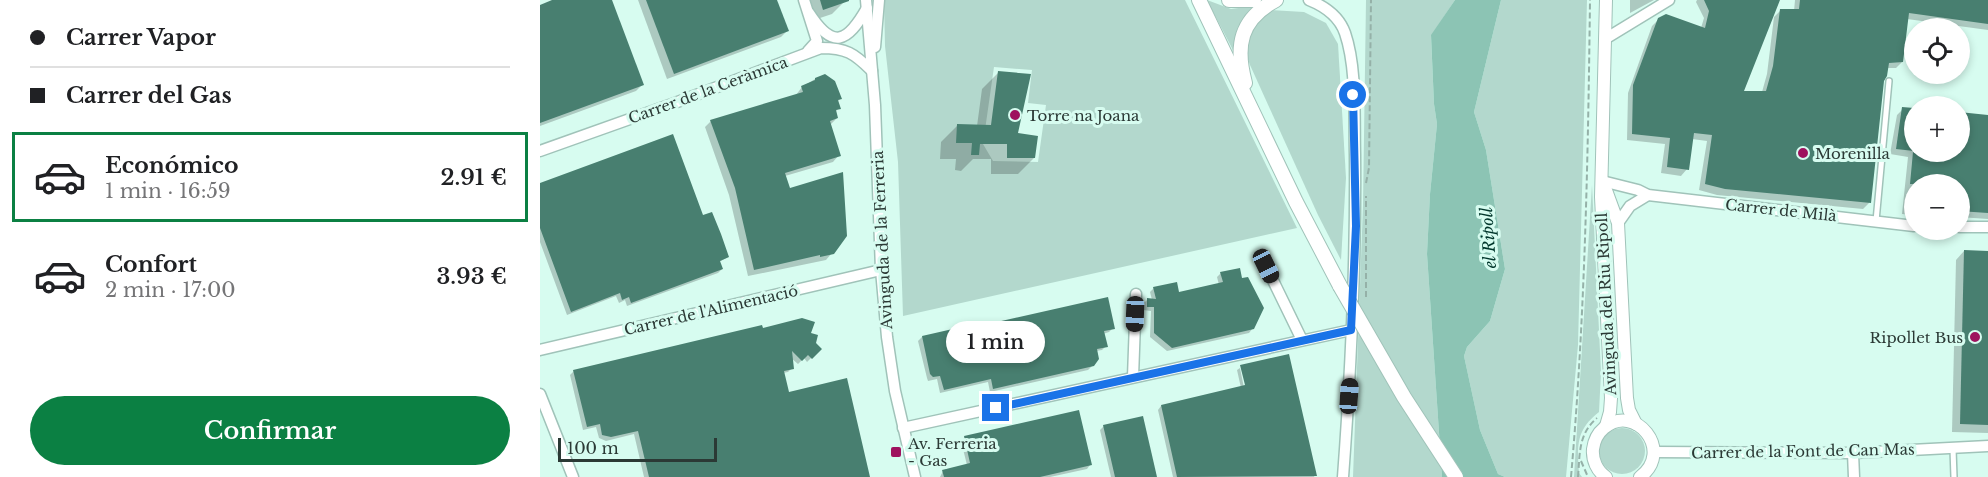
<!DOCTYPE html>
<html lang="es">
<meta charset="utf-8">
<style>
:root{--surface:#fff;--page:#f6f6f6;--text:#202124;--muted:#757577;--line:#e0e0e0;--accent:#0b8043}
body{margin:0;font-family:"Libre Baskerville",serif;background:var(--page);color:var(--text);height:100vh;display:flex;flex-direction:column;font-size:22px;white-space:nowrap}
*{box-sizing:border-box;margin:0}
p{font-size:20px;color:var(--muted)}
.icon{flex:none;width:33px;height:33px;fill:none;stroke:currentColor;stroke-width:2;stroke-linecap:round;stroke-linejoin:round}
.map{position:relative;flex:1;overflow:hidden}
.side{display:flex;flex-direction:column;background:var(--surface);width:540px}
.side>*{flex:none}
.top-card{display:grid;align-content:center;height:132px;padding:0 30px;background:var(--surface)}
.buttons{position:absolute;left:1364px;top:18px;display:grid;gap:12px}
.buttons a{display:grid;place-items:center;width:66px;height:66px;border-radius:50%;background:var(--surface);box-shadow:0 3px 9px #0003;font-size:30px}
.scale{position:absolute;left:18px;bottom:15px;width:159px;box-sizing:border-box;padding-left:6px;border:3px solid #2b3935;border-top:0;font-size:16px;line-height:21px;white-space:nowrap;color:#2b3935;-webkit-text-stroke:4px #d7fcf0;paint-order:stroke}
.end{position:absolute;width:27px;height:27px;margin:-14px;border:8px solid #1a73e8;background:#fff;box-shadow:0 0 0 3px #fff}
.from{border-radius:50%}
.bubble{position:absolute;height:42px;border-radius:21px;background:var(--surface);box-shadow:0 3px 9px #0003;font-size:20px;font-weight:600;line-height:42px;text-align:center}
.car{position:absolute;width:18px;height:36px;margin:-18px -9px;border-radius:8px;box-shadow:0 0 4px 2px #0007;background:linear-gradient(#222 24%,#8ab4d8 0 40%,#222 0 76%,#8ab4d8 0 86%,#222 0)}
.top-card b{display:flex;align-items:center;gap:21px;height:57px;font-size:22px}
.top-card b+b{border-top:2px solid var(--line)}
.top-card i{width:15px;height:15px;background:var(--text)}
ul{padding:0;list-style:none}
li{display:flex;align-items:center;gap:18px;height:90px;margin:0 12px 9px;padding:0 18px;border:3px solid transparent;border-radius:0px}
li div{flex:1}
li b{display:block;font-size:22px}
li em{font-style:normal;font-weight:600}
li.selected{border-color:var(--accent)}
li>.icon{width:54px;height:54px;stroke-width:1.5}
.primary-button{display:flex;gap:12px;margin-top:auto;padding:12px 30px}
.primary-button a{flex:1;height:69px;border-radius:36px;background:var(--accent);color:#fff;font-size:24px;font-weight:600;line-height:69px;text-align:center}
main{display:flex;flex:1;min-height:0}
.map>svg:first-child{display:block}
.green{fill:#b3d8cd;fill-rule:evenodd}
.water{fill:#8cc4b4}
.shadow{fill:#0003}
.building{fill:#487f70}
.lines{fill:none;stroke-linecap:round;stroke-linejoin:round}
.service-casing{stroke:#a0c3b9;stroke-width:8}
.minor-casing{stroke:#a0c3b9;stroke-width:13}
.tertiary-casing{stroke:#a0c3b9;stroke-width:14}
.secondary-casing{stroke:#a0c3b9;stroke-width:16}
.path{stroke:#95b1a8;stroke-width:2;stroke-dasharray:6 3;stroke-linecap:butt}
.service{stroke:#fff;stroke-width:5}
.minor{stroke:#fff;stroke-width:10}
.tertiary{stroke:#fff;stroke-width:12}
.secondary{stroke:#fff;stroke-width:14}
.secondary-bridge-casing{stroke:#a0c3b9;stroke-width:16;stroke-linecap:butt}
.secondary-bridge{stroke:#fff;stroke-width:14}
.route{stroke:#1a73e8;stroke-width:8}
.poi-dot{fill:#9e125e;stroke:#d7fcf0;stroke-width:2}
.labels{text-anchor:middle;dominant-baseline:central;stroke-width:6;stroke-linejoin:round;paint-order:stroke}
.street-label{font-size:15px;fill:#2b3935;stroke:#d7fcf0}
.poi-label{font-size:15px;fill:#2b3935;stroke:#d7fcf0;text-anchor:start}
.water-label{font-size:16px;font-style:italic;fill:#00362b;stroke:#d7fcf0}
</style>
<main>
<section class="side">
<div class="top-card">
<b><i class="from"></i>Carrer Vapor</b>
<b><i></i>Carrer del Gas</b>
</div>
<ul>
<li class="selected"><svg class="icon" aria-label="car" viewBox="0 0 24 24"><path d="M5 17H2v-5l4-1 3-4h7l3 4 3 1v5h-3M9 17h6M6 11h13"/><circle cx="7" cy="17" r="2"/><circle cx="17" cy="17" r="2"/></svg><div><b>Económico</b><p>1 min · 16:59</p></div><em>2.91 €</em></li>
<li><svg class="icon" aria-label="car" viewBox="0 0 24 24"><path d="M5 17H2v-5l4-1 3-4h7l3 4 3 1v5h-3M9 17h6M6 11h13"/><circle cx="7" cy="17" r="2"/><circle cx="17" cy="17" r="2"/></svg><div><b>Confort</b><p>2 min · 17:00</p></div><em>3.93 €</em></li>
</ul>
<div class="primary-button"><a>Confirmar</a></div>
</section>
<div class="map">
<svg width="1448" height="477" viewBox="0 0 1448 477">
<rect width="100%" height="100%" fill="#d7fcf0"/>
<g class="green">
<path d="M344,0H645L757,228L363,316L358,162L345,46ZM454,67L492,70L488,103L506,105L498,162L453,161L443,144Z"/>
<polygon points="667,0 691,9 713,6 700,27 694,52"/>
<polygon points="826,0 915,0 891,36 894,104 897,124 890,194 887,254 902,477 813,477 823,205"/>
<polygon points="961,0 1047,0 1038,345 1026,477 965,477 958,474 940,430 924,356 927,347 950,321 965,269 946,150 934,112"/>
<polygon points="729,10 764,12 786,23 798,44 806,178 801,260 778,215 710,65 704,48 712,30"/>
<path d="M1052,185L1061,372L1059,412C1036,430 1037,445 1039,473L1042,477H1034Z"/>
<circle cx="1082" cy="451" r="23"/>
</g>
<polygon class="water" points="915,0 961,0 934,112 946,150 965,269 950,321 927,347 924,356 940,430 958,474 965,477 902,477 887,254 890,194 897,124 894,104 891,35"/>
<g class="shadow">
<polygon points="16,0 70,0 102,85 96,91 0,126 0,6"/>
<polygon points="98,0 235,0 247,31 241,37 127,79"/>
<polygon points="264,0 305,0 304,2 292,14 271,21"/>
<polygon points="1090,0 1114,0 1090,13"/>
<polygon points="1157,0 1239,0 1202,92 1222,92 1227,74 1234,17 1240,11 1254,11 1255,0 1448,0 1448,30 1367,19 1362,62 1356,68 1347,68 1343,80 1329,203 1323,209 1177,195 1159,190 1167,141 1152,139 1147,169 1141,176 1121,173 1125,144 1087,140 1088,93 1112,26 1119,19 1161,28 1164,18 1156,2"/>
<polygon points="458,73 476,134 494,158 478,174 451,174 451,159 433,159 421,171 415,170 416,159 400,159 401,142 417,126 437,126 442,89"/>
<polygon points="275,79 301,98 297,102 299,108 295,112 297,118 290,125 299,155 293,162 245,176 249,190 292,253 286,260 208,276 189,195 165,127 171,121 256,95 262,87"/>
<polygon points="1363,109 1374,110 1374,152 1419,152 1419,114 1448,116 1448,219 1419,217 1419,184 1374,184 1374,215 1362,214 1368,157 1350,154 1357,115"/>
<polygon points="0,185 162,217 188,257 179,262 182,269 178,273 87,306 85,300 79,303 76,296 27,315 0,242"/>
<polygon points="1424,251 1448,252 1448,433 1412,432 1416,260"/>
<polygon points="681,273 713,328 709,333 627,351 610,337 611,311 603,310 603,304 607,300 612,300 610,292 614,288 638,294 679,285 677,277"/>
<polygon points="438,328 573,328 569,332 563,334 566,346 562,350 556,351 553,365 548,370 450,392 448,382 400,393 397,379 388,381 387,378 378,341 382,337"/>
<polygon points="221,329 269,334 280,349 267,362 264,358 258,364 251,358 252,368 248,372 243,373 248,394 329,477 104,477 94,434 66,441 59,438 56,427 43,430 30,375 34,371"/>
<polygon points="748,356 775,475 774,477 633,477 618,410 621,406 701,388 697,370 700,368 705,393 708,392 701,367"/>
<polygon points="564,426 616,477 571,477 560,430"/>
<polygon points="425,437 550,465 547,469 510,477 400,477 403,471 427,465 421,441"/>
</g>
<g class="building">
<polygon points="12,0 72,0 104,85 0,123 0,5"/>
<polygon points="106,0 237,0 249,31 134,74"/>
<polygon points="280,0 309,0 309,1 283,10"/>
<polygon points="1164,0 1240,0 1204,91 1226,91 1233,66 1240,9 1259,9 1260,0 1448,0 1448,24 1369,13 1363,62 1349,63 1347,76 1344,81 1331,203 1185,189 1165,184 1172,135 1154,133 1149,170 1127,167 1130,138 1092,134 1093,85 1118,18 1126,14 1165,28 1169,11"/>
<polygon points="458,71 491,74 478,133 498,136 495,158 467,158 467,144 440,144 439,155 431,155 432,143 416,143 417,124 451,125"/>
<polygon points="285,74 295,81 302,99 298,100 301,109 296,110 298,118 290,121 301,156 245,173 250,188 303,172 307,236 294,254 280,257 280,255 214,270 195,188 170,120 263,92 261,86 275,80 275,78"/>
<polygon points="1362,107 1374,108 1374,151 1356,149"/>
<polygon points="1419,112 1448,115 1448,213 1419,211 1419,184 1370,184 1373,152 1419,152"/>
<polygon points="133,134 163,215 172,212 181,234 189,257 180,261 183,269 91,303 89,297 82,300 80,293 31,312 0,228 0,183"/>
<polygon points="1424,250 1448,251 1448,425 1420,424"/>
<polygon points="700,268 702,278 708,277 724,308 714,329 632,348 614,333 614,307 607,307 607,298 616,299 613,287 637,282 639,292 683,282 680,272"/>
<polygon points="568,297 575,329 564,331 568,347 557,349 559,359 554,366 453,389 451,379 404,390 400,376 393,377 390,374 382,336 439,323 439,326"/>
<polygon points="262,318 275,322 271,333 278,335 276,343 282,349 272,359 268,355 262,361 252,351 254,369 244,371 249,392 307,378 330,477 109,477 98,431 71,437 62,435 60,424 47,427 33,370 222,325 223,328"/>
<polygon points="749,354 777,476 637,477 621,405 705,385 700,365"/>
<polygon points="539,410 552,465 500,477 404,477 402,470 430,463 424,436"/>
<polygon points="603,416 617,477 575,477 563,425"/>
</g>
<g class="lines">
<defs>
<g id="service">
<polyline points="1336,221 1349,81"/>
<polyline points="1413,449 1414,477"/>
</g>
<g id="minor">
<polyline points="264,0 277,41 268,51"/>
<polyline points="326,0 335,105 341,270 347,337 355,391 375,477"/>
<path d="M769,0C784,6 799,16 805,33C817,68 814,117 815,155C816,262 811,370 803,477"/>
<path d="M269,13C293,50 307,43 327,8"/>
<polyline points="1065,39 1129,0"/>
<polyline points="335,47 339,0"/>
<path d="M0,151L132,104L281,48C306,48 314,53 332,71"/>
<polyline points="1062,181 1098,190 1108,195 1374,226"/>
<polyline points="1078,223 1090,206 1108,195"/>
<polyline points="1419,227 1448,227"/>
<polyline points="726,266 762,340"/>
<polyline points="0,350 341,270"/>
<polyline points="593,377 596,294"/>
<polyline points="0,394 33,477"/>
<polyline points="363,428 811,330"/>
<polyline points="1114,452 1313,453 1448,446"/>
<polyline points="1313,453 1314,477"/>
</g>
<g id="tertiary">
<polyline points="1063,182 1078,223 1087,398 1089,410 1096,424"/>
<polyline points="1066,426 1070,412 1071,398 1061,197 1066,0"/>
<path d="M1066,477C1057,471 1052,460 1053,449C1054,441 1058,433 1064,428C1095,402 1135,451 1100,477"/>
</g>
<g id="secondary">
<polyline points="659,0 756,202 800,286"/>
<polyline points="689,0 714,0"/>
<path d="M705,83C695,46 700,19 736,0"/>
</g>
</defs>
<use href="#service" class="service-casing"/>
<use href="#minor" class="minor-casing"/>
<use href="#tertiary" class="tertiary-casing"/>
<use href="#secondary" class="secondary-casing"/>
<g class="path">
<polyline points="826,183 829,168 831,0"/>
<polyline points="826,297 826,196"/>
<polyline points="1041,461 1048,477"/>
<path d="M1031,477C1045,318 1048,159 1050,0"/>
<path d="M1038,477C1040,454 1038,434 1057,418"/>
</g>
<use href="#service" class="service"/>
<use href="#minor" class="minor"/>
<use href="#tertiary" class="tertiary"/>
<use href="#secondary" class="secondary"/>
<defs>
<polyline id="secondary-bridge" points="800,286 864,397 916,477"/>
</defs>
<use href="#secondary-bridge" class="secondary-bridge-casing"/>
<use href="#secondary-bridge" class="secondary-bridge"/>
</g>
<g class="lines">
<polyline class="route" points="456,408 811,330 816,226 813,95"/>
</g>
<g class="poi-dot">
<circle cx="475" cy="115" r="6"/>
<circle cx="1263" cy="153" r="6"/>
<circle cx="1435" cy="337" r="6"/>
<rect x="350" y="446" width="12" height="12" rx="3"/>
</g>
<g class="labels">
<g class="street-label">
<text transform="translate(168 90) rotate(-20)">Carrer de la Ceràmica</text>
<text transform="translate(1241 210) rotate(6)">Carrer de Milà</text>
<text transform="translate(342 240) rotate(-93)">Avinguda de la Ferreria</text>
<text transform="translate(1066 304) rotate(-93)">Avinguda del Riu Ripoll</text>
<text transform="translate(171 310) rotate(-13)">Carrer de l'Alimentació</text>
<text transform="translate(1263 451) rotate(-1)">Carrer de la Font de Can Mas</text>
</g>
<g class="poi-label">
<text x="487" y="115">Torre na Joana</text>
<text x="1275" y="153">Morenilla</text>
<text x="1423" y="337" text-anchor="end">Ripollet Bus</text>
<text x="368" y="443">Av. Ferreria<tspan x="368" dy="17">- Gas</tspan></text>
</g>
<g class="water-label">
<text transform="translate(948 238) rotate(-94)">el Ripoll</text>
</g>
</g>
</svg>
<div class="buttons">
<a><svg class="icon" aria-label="locate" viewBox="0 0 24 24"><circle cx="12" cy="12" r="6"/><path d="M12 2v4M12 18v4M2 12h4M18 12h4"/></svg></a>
<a>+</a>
<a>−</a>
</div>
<div class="scale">100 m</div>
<i class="end from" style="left:813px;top:95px"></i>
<i class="end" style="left:456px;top:408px"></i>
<div class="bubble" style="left:406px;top:321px;width:99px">1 min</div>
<i class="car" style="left:726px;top:266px;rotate:154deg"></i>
<i class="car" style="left:595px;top:314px;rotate:182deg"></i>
<i class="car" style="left:809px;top:396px;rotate:4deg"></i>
</div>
</main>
